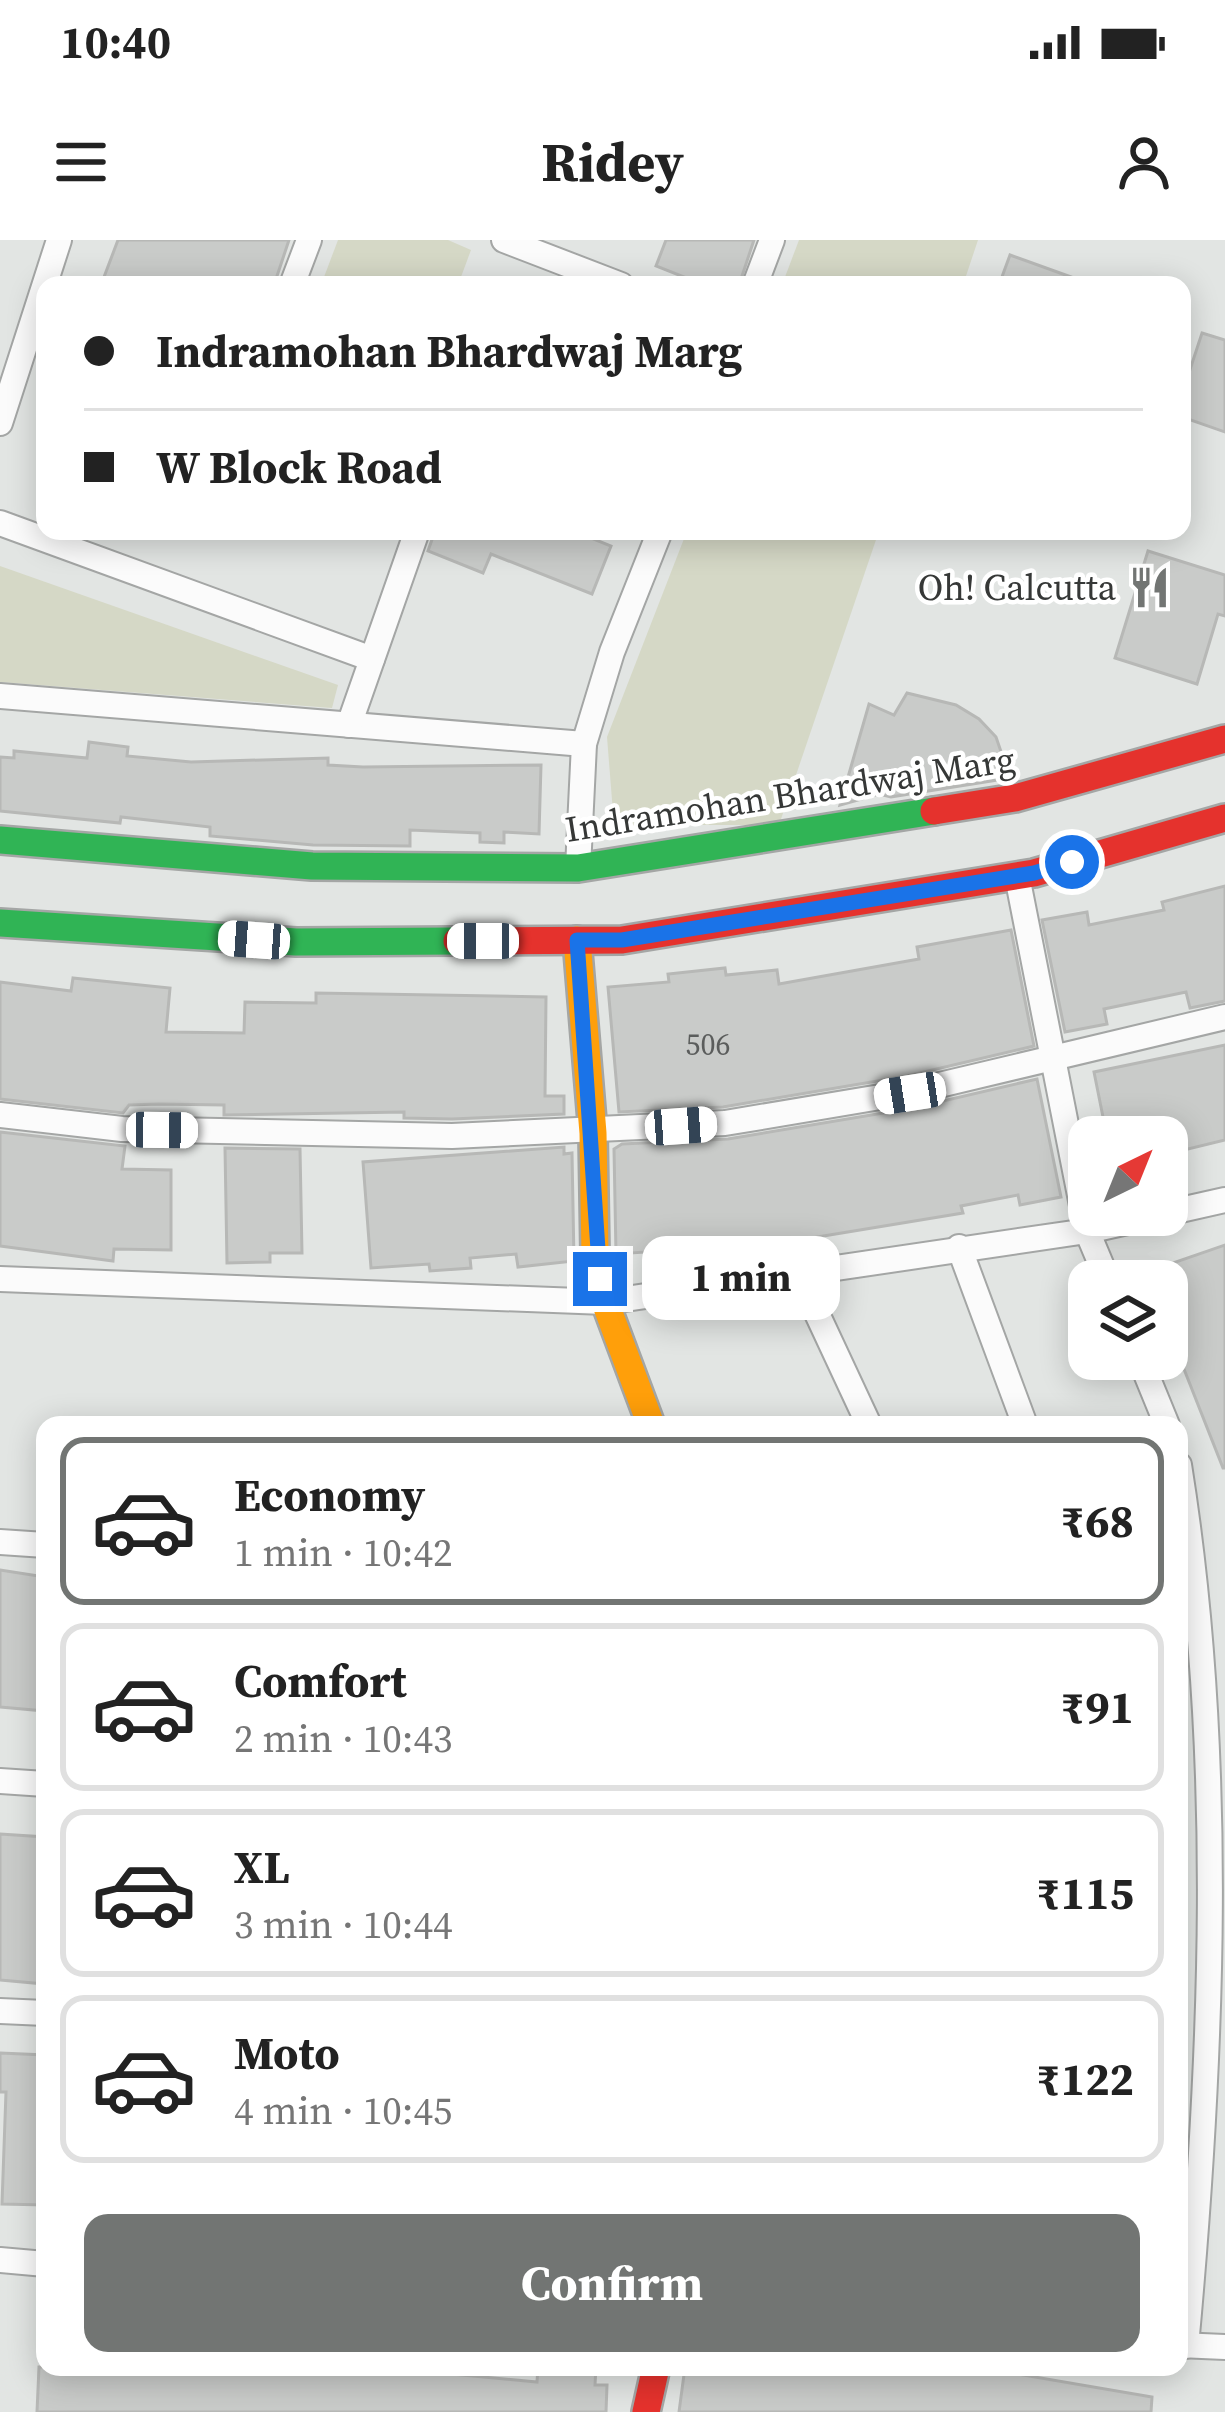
<!DOCTYPE html>
<meta charset="utf-8">
<style>
:root{--surface:#fff;--page:#f2f2f2;--text:#222;--muted:#767676;--line:#e0e0e0;--accent:#727573}
body{margin:0;font-family:"Source Serif 4",serif;background:var(--page);color:var(--text);height:100vh;display:flex;flex-direction:column;font-size:45px;white-space:nowrap}
*{box-sizing:border-box;margin:0}
p{font-size:39px;color:var(--muted)}
.icon{flex:none;width:66px;height:66px;fill:none;stroke:currentColor;stroke-width:2;stroke-linecap:round;stroke-linejoin:round}
.map{position:relative;flex:1;overflow:hidden}
.drawer{position:absolute;left:36px;top:1176px;width:1152px;height:960px;display:flex;flex-direction:column;background:var(--surface);border-radius:24px;box-shadow:0 6px 30px #0003}
.drawer>*{flex:none}
.hud{position:absolute;left:36px;top:36px;width:1155px;height:264px;border-radius:24px;box-shadow:0 6px 30px #0003;display:grid;align-content:center;height:264px;padding:0 48px;background:var(--surface)}
.needle{width:78px;rotate:43deg}
.tools{position:absolute;left:1068px;top:876px;display:grid;gap:24px}
.tools a{display:grid;place-items:center;width:120px;height:120px;border-radius:24px;background:var(--surface);box-shadow:0 6px 30px #0003;font-size:60px}
.end{position:absolute;width:54px;height:54px;margin:-27px;border:15px solid #1a73e8;background:#fff;box-shadow:0 0 0 6px #fff}
.from{border-radius:50%}
.bubble{position:absolute;height:84px;border-radius:24px;background:var(--surface);box-shadow:0 6px 30px #0003;font-size:39px;font-weight:700;line-height:84px;text-align:center}
.car{position:absolute;width:36px;height:72px;margin:-36px -18px;border-radius:15px;box-shadow:0 0 9px 3px #0007;background:linear-gradient(#fff 24%,#345 0 40%,#fff 0 76%,#345 0 86%,#fff 0)}
.hud b{display:flex;align-items:center;gap:42px;height:114px;font-size:45px}
.hud b+b{border-top:3px solid var(--line)}
.hud i{width:30px;height:30px;background:var(--text)}
ul{padding:21px 0 0;list-style:none}
li{display:flex;align-items:center;gap:36px;height:168px;margin:0 24px 18px;padding:0 24px;border:6px solid var(--line);border-radius:24px}
li div{flex:1}
li b{display:block;font-size:45px}
li em{font-style:normal;font-weight:700}
li.selected{border-color:var(--accent)}
li>.icon{width:108px;height:108px;stroke-width:1.5}
.button{display:flex;gap:24px;margin-top:auto;padding:24px 48px}
.button a{flex:1;height:138px;border-radius:24px;background:var(--accent);color:#fff;font-size:48px;font-weight:700;line-height:138px;text-align:center}
.status{display:flex;justify-content:space-between;align-items:center;height:84px;padding:0 60px;background:var(--surface);direction:ltr}
.status svg{height:33px;fill:currentColor}
header{display:flex;justify-content:space-between;align-items:center;height:156px;padding:0 48px;background:var(--surface);font-size:54px;font-weight:700}
.map>svg:first-child{display:block}
.green{fill:#d5d8c6}
.building{fill:#c9cbc9;stroke:#b7b8b6;stroke-width:3}
.lines{fill:none;stroke-linecap:round;stroke-linejoin:round}
.street-casing{stroke:#a4a6a5;stroke-width:28}
.fast-casing{stroke:#a4a6a5;stroke-width:32}
.slow-casing{stroke:#a4a6a5;stroke-width:32}
.jam-casing{stroke:#a4a6a5;stroke-width:32}
.street{stroke:#fbfbfb;stroke-width:24}
.fast{stroke:#30b455;stroke-width:27}
.slow{stroke:#ff9f0a;stroke-width:27}
.jam{stroke:#e5322d;stroke-width:27}
.route{stroke:#1a73e8;stroke-width:15}
.labels{text-anchor:middle;dominant-baseline:central;stroke-width:9;stroke-linejoin:round;paint-order:stroke}
.number-label{font-size:30px;fill:#5b5d5c}
.poi-label{font-size:36px;fill:#363837;stroke:#fff;text-anchor:end}
.street-label{font-size:36px;fill:#363837;stroke:#fff}
</style>
<div class="status"><b>10:40</b><svg viewBox="0 0 49 12"><path d="M0 12V9h3v3zM5 12V6h3v6zM10 12V3h3v9zM15 12V0h3v12zM26 1h20v11H26zM47 4h2v5h-2z"/></svg></div>
<header><svg class="icon" aria-label="menu" viewBox="0 0 24 24"><path d="M4 6h16M4 12h16M4 18h16"/></svg>Ridey<svg class="icon" aria-label="person" viewBox="0 0 24 24"><circle cx="12" cy="8" r="4"/><path d="M4 21q1-7 8-7t8 7"/></svg></header>
<div class="map">
<svg width="1225" height="2172" viewBox="0 0 1225 2172">
<rect width="100%" height="100%" fill="#e2e5e3"/>
<g class="green">
<polygon points="338,0 448,0 471,10 458,45 321,45"/>
<polygon points="799,0 978,0 963,45 782,45"/>
<polygon points="687,291 879,291 779,585 614,585 607,497"/>
<polygon points="0,326 338,445 332,468 0,442"/>
</g>
<g class="building">
<polygon points="118,0 289,0 274,45 199,45 180,39 177,45 101,45"/>
<polygon points="666,0 754,0 739,45 704,45 656,26"/>
<polygon points="1010,15 1085,42 1084,45 999,45"/>
<polygon points="1202,93 1225,100 1225,192 1182,177 1182,154"/>
<polygon points="435,291 574,291 611,306 592,354 491,314 483,333 428,311"/>
<polygon points="1148,311 1225,335 1225,376 1218,374 1197,444 1115,418"/>
<polygon points="907,453 956,465 979,479 996,497 1010,538 891,557 879,554 840,565 869,464 894,475"/>
<polygon points="89,502 128,507 127,516 191,522 328,518 328,525 363,527 541,525 539,594 504,592 504,603 480,602 480,593 410,590 410,606 313,605 210,596 210,587 121,577 120,583 0,571 0,517 14,518 14,511 87,518"/>
<polygon points="1225,646 1225,761 1190,768 1186,752 1104,769 1107,784 1065,792 1042,680 1087,672 1089,685 1164,670 1162,662"/>
<polygon points="1011,690 1034,806 907,836 723,867 619,872 608,747 669,742 668,734 725,728 726,735 777,730 779,744 919,719 917,707"/>
<polygon points="73,738 170,748 166,792 244,793 245,762 316,763 316,753 546,757 545,856 564,856 564,874 452,879 404,878 404,872 224,875 224,865 159,864 129,865 123,873 0,859 0,742 71,751"/>
<polygon points="1225,805 1225,900 1180,911 1177,897 1107,897 1094,832"/>
<polygon points="1037,839 1061,957 1020,965 1018,955 961,966 963,973 781,1003 616,1014 614,909 622,904 728,899 913,868"/>
<polygon points="0,892 125,906 122,929 171,930 171,1010 114,1009 113,1021 0,1006"/>
<polygon points="564,907 564,914 572,913 574,1021 518,1027 516,1014 470,1018 471,1028 430,1031 429,1024 371,1028 363,922"/>
<polygon points="225,908 300,909 302,1013 270,1013 270,1022 227,1023"/>
<polygon points="1225,1005 1225,1228 1223,1228 1167,1086 1167,1025"/>
<polygon points="0,1330 45,1337 45,1471 0,1467"/>
<polygon points="0,1594 45,1597 45,1744 0,1740"/>
<polygon points="0,1813 45,1815 45,1965 2,1964 6,1852 0,1852"/>
<polygon points="39,2127 429,2127 429,2132 537,2142 538,2127 596,2127 595,2145 607,2145 606,2172 37,2172"/>
<polygon points="685,2127 930,2127 981,2134 982,2128 1152,2157 1151,2172 679,2172"/>
</g>
<g class="lines">
<defs>
<g id="street">
<polyline points="504,0 621,45"/>
<polyline points="292,45 309,0"/>
<polyline points="755,45 772,0"/>
<polyline points="0,183 59,0"/>
<polyline points="0,283 372,419"/>
<polyline points="0,456 584,504"/>
<polyline points="349,485 417,291"/>
<polyline points="578,628 584,504 612,412 660,291"/>
<polyline points="1017,636 1087,991 1108,1041"/>
<polyline points="0,875 122,889 452,896 725,883 910,852 1225,777"/>
<polyline points="1167,973 1225,960"/>
<polyline points="959,1007 1025,1185"/>
<polyline points="799,1035 869,1185"/>
<polyline points="0,1039 605,1062 1087,991 1159,975"/>
<polyline points="1140,1119 1167,1185"/>
<path d="M1179,1225C1225,1512 1213,1814 1186,2106"/>
<polyline points="0,1302 45,1305"/>
<polyline points="0,1541 45,1544"/>
<polyline points="0,1771 45,1773"/>
<polyline points="0,2020 45,2024"/>
<polyline points="1179,2105 1225,2107"/>
</g>
<g id="fast">
<polyline points="0,600 312,626 578,628 934,571"/>
<polyline points="0,683 296,702 457,701"/>
</g>
<polyline id="slow" points="577,700 593,893 595,1015 605,1062 651,1185"/>
<g id="jam">
<polyline points="934,571 1015,558 1225,499"/>
<polyline points="457,701 622,700 1034,633 1225,578"/>
<polyline points="646,2172 656,2127"/>
</g>
</defs>
<use href="#street" class="street-casing"/>
<use href="#fast" class="fast-casing"/>
<use href="#slow" class="slow-casing"/>
<use href="#jam" class="jam-casing"/>
<use href="#street" class="street"/>
<use href="#fast" class="fast"/>
<use href="#slow" class="slow"/>
<use href="#jam" class="jam"/>
</g>
<g class="lines">
<polyline class="route" points="600,1039 577,700 622,700 1034,633 1072,622"/>
</g>
<defs>
<symbol id="restaurant-bare" viewBox="-9 -9 18 18"><path d="M-5-6h1v4h1v-4h1v4h1v-4h1v5L-1.5 .5V6h-2V.5L-5-1ZM5-6V6H3V1.5H1.5Q1.5-4 5-6Z" fill="#727573" stroke="#fff" stroke-width="2.5" paint-order="stroke"/></symbol>
</defs>
<g fill-rule="evenodd">
<use href="#restaurant-bare" x="1120" y="318" width="59" height="59"/>
</g>
<g class="labels">
<g class="number-label">
<text x="708" y="804">506</text>
</g>
<g class="poi-label">
<text x="1116" y="347">Oh! Calcutta</text>
</g>
<g class="street-label">
<text transform="translate(790 554) rotate(-9)">Indramohan Bhardwaj Marg</text>
</g>
</g>
</svg>
<div class="tools">
<a><svg class="needle" viewBox="-14 -14 28 28"><path d="M0-13l5 13h-10z" fill="#e53935"/><path d="M0 13l5-13h-10z" fill="#767676"/></svg></a>
<a><svg class="icon" aria-label="layers" viewBox="0 0 24 24"><path d="M12 4l9 5-9 5-9-5zM3 14l9 5 9-5"/></svg></a>
</div>
<i class="end from" style="left:1072px;top:622px"></i>
<i class="end" style="left:600px;top:1039px"></i>
<div class="bubble" style="left:642px;top:996px;width:198px">1 min</div>
<i class="car" style="left:254px;top:700px;rotate:274deg"></i>
<i class="car" style="left:483px;top:701px;rotate:270deg"></i>
<i class="car" style="left:910px;top:853px;rotate:261deg"></i>
<i class="car" style="left:681px;top:886px;rotate:86deg"></i>
<i class="car" style="left:162px;top:890px;rotate:91deg"></i>
<div class="hud">
<b><i class="from"></i>Indramohan Bhardwaj Marg</b>
<b><i></i>W Block Road</b>
</div>
<section class="drawer">
<ul>
<li class="selected"><svg class="icon" aria-label="car" viewBox="0 0 24 24"><path d="M5 17H2v-5l4-1 3-4h7l3 4 3 1v5h-3M9 17h6M6 11h13"/><circle cx="7" cy="17" r="2"/><circle cx="17" cy="17" r="2"/></svg><div><b>Economy</b><p>1 min · 10:42</p></div><em>₹68</em></li>
<li><svg class="icon" aria-label="car" viewBox="0 0 24 24"><path d="M5 17H2v-5l4-1 3-4h7l3 4 3 1v5h-3M9 17h6M6 11h13"/><circle cx="7" cy="17" r="2"/><circle cx="17" cy="17" r="2"/></svg><div><b>Comfort</b><p>2 min · 10:43</p></div><em>₹91</em></li>
<li><svg class="icon" aria-label="car" viewBox="0 0 24 24"><path d="M5 17H2v-5l4-1 3-4h7l3 4 3 1v5h-3M9 17h6M6 11h13"/><circle cx="7" cy="17" r="2"/><circle cx="17" cy="17" r="2"/></svg><div><b>XL</b><p>3 min · 10:44</p></div><em>₹115</em></li>
<li><svg class="icon" aria-label="car" viewBox="0 0 24 24"><path d="M5 17H2v-5l4-1 3-4h7l3 4 3 1v5h-3M9 17h6M6 11h13"/><circle cx="7" cy="17" r="2"/><circle cx="17" cy="17" r="2"/></svg><div><b>Moto</b><p>4 min · 10:45</p></div><em>₹122</em></li>
</ul>
<div class="button"><a>Confirm</a></div>
</section>
</div>
